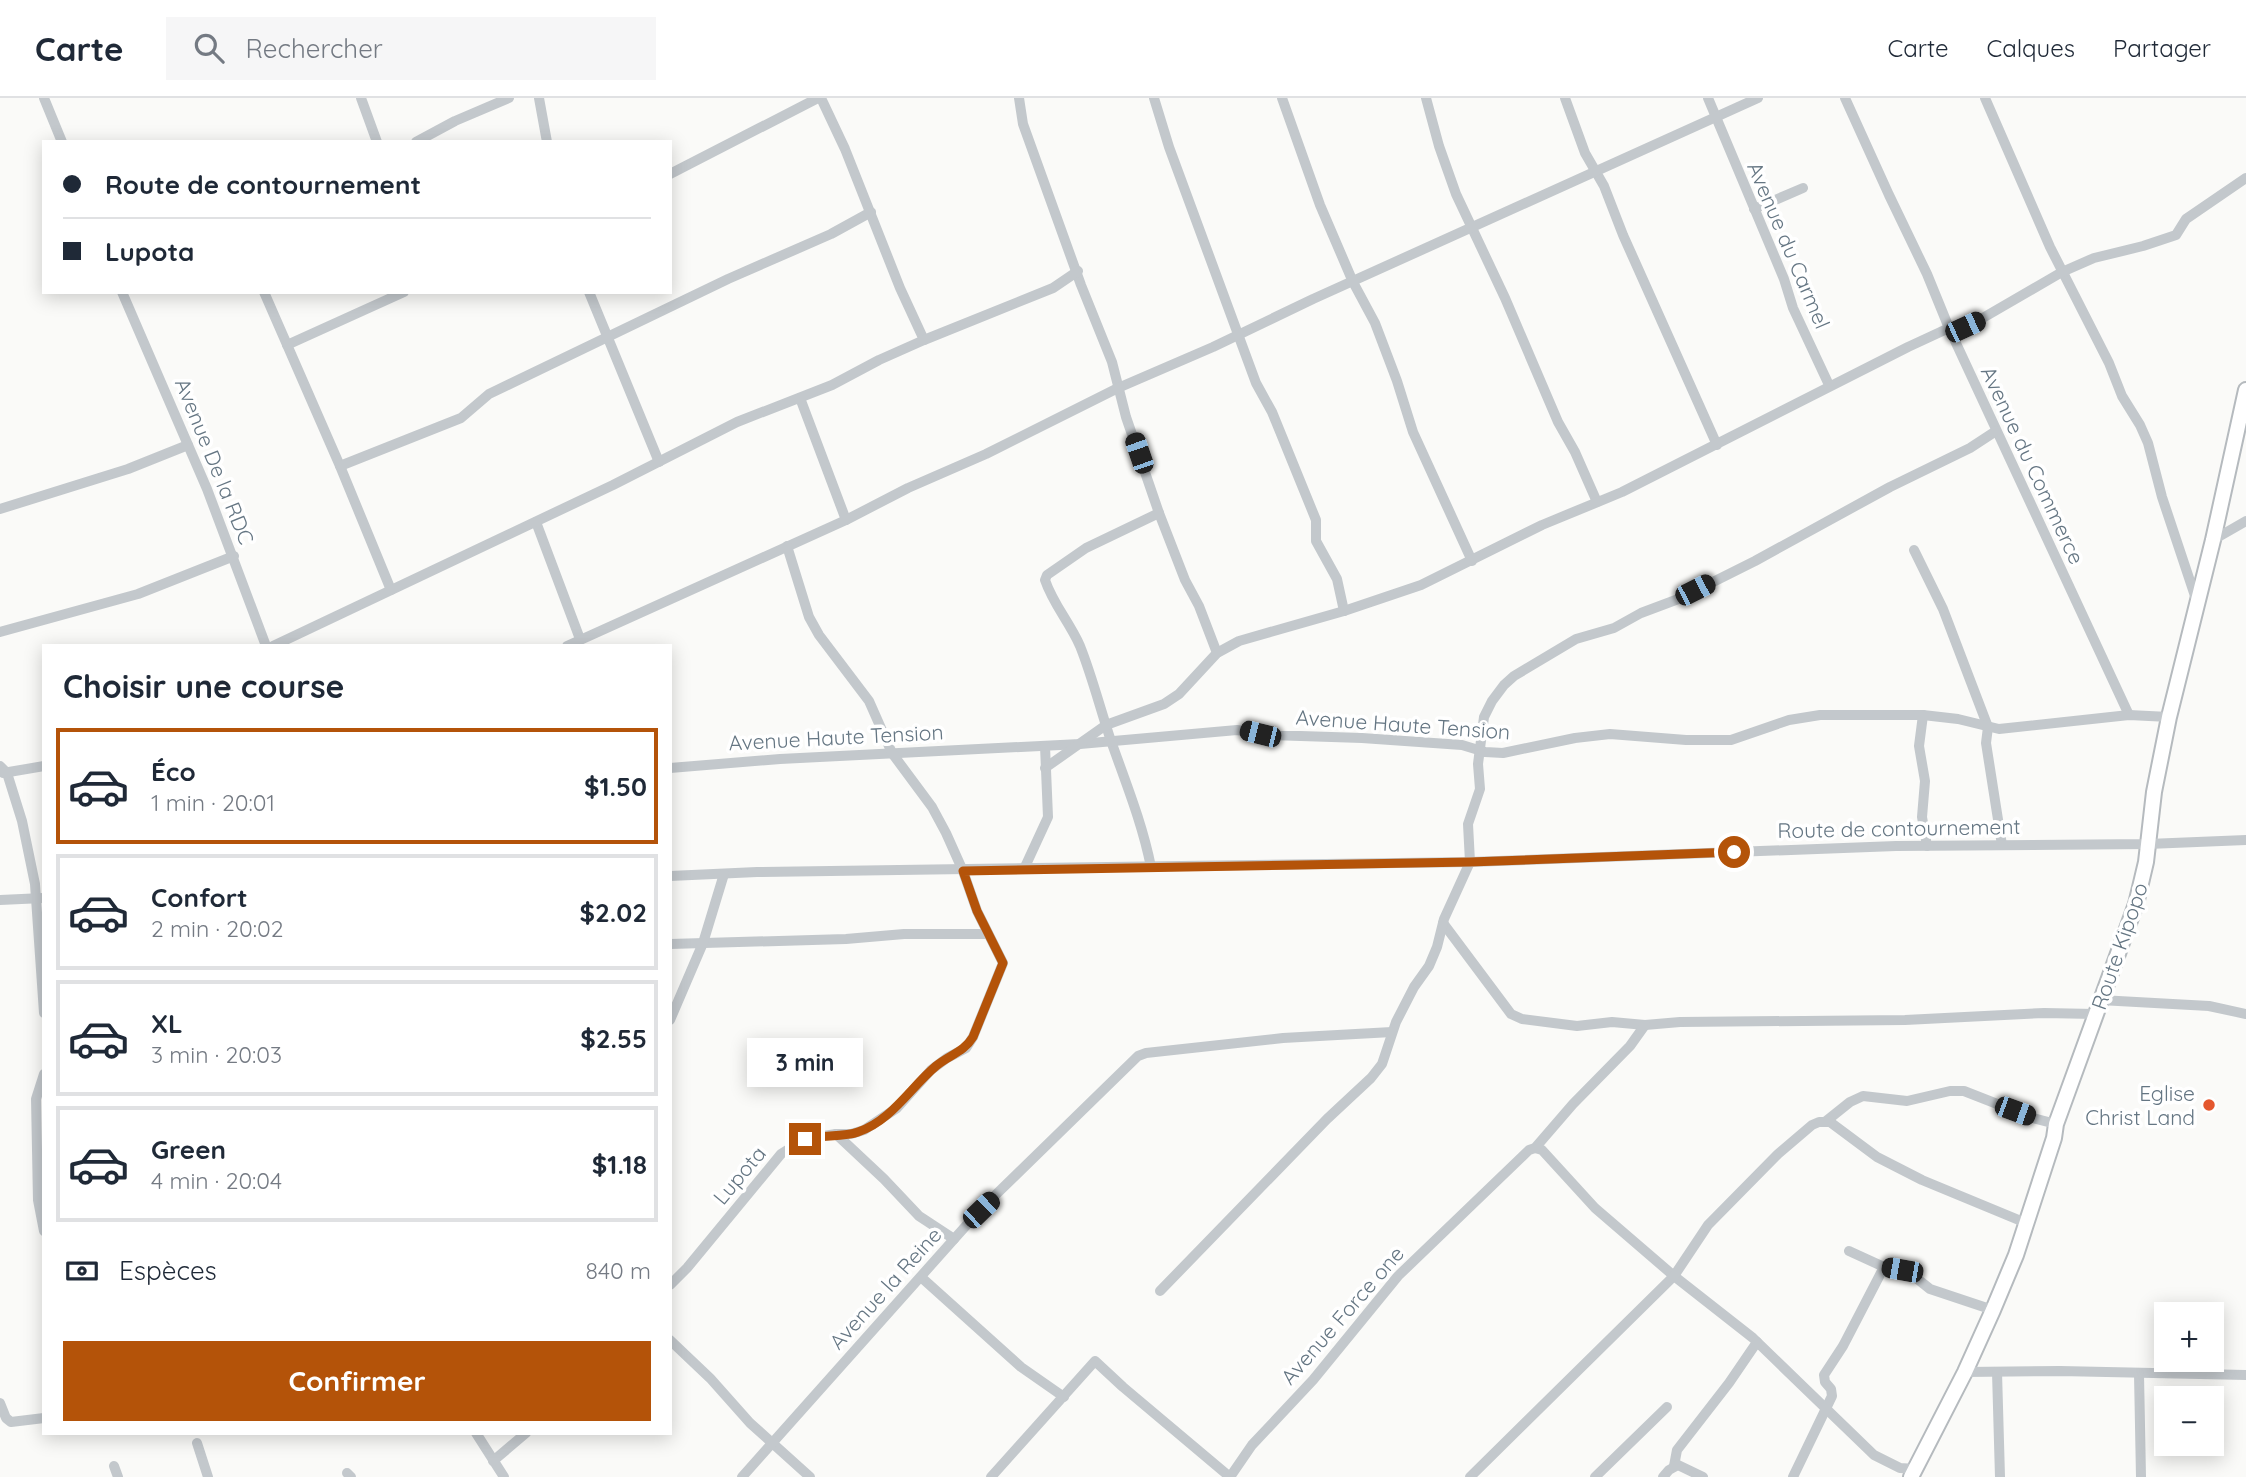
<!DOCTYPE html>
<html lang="fr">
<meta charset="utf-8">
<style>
:root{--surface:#fff;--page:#f6f6f7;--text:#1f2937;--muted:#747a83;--line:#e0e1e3;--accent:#b45309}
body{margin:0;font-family:Quicksand,sans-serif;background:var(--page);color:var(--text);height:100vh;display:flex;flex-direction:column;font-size:26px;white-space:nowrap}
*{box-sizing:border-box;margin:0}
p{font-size:23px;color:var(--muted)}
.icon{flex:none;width:38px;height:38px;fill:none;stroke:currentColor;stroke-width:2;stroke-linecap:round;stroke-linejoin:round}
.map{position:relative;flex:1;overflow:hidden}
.side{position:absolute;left:42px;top:546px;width:630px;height:791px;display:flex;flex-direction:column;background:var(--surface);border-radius:0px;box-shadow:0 4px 18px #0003}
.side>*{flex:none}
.top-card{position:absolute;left:42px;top:42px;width:630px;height:154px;border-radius:0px;box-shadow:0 4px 18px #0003;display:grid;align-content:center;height:154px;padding:0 21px;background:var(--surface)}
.buttons{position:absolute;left:2154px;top:1204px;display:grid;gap:14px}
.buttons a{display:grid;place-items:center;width:70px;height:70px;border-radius:0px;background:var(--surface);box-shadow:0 4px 18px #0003;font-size:35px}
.end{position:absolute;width:32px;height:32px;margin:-16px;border:9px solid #b45309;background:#fff;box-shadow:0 0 0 4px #fff}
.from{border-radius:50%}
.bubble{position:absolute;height:49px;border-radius:0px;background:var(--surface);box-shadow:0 4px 18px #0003;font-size:23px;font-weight:700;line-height:49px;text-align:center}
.car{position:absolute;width:21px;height:42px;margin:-21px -10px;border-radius:9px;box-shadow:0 0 5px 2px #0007;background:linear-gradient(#222 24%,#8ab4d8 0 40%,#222 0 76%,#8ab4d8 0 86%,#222 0)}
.top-card b{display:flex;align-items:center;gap:24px;height:66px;font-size:26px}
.top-card b+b{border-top:2px solid var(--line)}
.top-card i{width:18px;height:18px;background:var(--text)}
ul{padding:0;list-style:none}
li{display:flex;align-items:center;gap:21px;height:116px;margin:0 14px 10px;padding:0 7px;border:4px solid var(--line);border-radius:0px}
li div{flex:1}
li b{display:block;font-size:26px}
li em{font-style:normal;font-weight:700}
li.selected{border-color:var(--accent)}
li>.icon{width:63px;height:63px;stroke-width:1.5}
h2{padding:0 21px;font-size:32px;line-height:84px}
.pay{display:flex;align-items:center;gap:18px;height:77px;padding:0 21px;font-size:26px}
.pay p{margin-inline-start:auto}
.button{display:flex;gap:14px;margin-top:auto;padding:14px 21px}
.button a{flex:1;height:80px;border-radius:0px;background:var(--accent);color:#fff;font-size:28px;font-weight:700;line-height:80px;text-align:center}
header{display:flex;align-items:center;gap:42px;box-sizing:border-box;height:98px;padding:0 35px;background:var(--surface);border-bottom:2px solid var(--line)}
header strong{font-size:33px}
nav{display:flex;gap:38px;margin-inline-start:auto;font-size:24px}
.search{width:490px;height:63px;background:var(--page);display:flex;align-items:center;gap:18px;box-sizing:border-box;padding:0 24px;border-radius:0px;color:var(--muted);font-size:26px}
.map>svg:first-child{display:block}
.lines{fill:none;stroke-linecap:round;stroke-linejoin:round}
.major-casing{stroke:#b5babe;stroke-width:18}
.minor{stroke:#c3c8cc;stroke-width:10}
.major{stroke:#fff;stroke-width:14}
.route{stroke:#b45309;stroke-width:9}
.poi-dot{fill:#e4572e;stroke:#fff;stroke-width:2.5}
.labels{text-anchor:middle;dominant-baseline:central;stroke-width:7;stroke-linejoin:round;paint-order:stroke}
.street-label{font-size:21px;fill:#657683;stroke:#fff}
.poi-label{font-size:21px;fill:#657683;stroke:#fff;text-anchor:end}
</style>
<header>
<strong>Carte</strong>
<div class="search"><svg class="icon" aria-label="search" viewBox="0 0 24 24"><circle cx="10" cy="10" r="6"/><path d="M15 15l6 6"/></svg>Rechercher</div>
<nav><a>Carte</a><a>Calques</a><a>Partager</a></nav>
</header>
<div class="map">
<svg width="2246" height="1379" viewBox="0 0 2246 1379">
<rect width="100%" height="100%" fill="#fafaf8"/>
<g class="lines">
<defs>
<polyline id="major" points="1911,1379 1965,1274 1993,1212 2016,1157 2054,1040 2056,1026 2136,806 2142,781 2146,764 2154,694 2169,619 2213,442 2246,292"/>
</defs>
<use href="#major" class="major-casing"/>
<g class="minor">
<polyline points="44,0 62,44"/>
<polyline points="361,0 377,44"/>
<polyline points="539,0 547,44"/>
<polyline points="821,0 845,51 900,190 924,242"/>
<path d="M1019,0L1023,26L1081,187L1112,264L1126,319L1159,415L1086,450L1047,477L1045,482C1053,506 1070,525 1080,548C1092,578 1100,610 1110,640C1125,683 1142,724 1151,769"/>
<polyline points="1154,0 1169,49 1256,285 1272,314 1316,422 1316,443 1337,481 1344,513"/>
<polyline points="1282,0 1320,107 1353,184 1375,225 1397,283 1413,334 1472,463"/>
<polyline points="1426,0 1439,48 1456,96 1505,200 1558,324 1575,354 1597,404"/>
<polyline points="1565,0 1585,55 1604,88 1623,137 1717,347"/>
<polyline points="1708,0 1784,181 1793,210 1829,287"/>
<polyline points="1845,0 1889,97 1927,176 1949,230 2129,617"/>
<polyline points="1985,0 2050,149 2109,265 2122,298 2140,327 2148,345 2162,399 2197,504"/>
<polyline points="416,44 455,23 509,0"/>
<polyline points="670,76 818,0"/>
<polyline points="1754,111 1803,90"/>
<polyline points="122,194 207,391 266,548"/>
<polyline points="264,194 340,368 391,492"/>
<polyline points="589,194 659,364"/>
<polyline points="287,247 404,194"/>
<polyline points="800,300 846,422"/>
<polyline points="340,368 461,320 489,296 728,181 831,136 871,114"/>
<polyline points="0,411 128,371 188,347"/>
<polyline points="1159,415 1185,482 1199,508 1217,555"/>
<polyline points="536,424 580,541"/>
<polyline points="2213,442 2246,423"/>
<polyline points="1914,452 1943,511 1988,629 1986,645 2002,747"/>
<polyline points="0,534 138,496 234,458"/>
<polyline points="273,548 613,387 737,324 832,287 879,262 924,242 1053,190 1078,173"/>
<polyline points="567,548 846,422 908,390 986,356 1118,290 1213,249 1313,201 1758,0"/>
<polyline points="1923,617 1919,648 1925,683 1922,719 1927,748"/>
<polyline points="0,668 7,675 22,723 35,786 44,915"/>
<polyline points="670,670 780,661 1080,646 1237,632 1270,637 1362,640 1462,647 1485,654 1503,655 1575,640 1610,636 1686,642 1731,642 1789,622 1820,617 1923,617 1958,621 1999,631 2129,617 2169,619"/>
<polyline points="1045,670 1106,627 1164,606 1179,596 1217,555 1239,543 1344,513 1421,487 1542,427 1622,394 1908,249 1949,230 1965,229 1981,221 2062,174 2094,160 2143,148 2176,137 2186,121 2246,80"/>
<polyline points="3,675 44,668"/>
<polyline points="1024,771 1048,719 1045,648"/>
<polyline points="670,778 757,774 1470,764 1896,748 2148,746 2246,742"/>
<polyline points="0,802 43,800"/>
<polyline points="1443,825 1511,916 1522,921 1577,928 1612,924 1645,927 1680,924 1905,922 2044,915 2095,916"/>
<polyline points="670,846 846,841 904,836 988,836"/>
<polyline points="2100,902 2209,908 2246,916"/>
<polyline points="670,922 703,845 724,776"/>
<polyline points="44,976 36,1001 38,1102 44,1133"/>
<polyline points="1825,1024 1850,1004 1863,998 1907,1003 1950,993 1964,993 2033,1020 2056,1026"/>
<polyline points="836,1036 884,1081 919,1118 954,1141"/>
<polyline points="1535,1050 1542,1052 1595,1110 1674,1178 1753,1240 1874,1357 1900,1370 1915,1371"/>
<polyline points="1849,1153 1884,1169 1910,1175 1930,1191 1993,1212"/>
<polyline points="922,1180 1021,1269 1064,1299"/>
<polyline points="670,1187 687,1170 781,1056 805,1041 836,1036 851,1036 864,1032 897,1010 931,972 947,960 966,950 973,939 1003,865 977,813 963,773 946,735 932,709 892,655 869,603 819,537 809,519 787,448"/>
<polyline points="1160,1193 1327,1021 1371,980 1382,966 1396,924 1414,889 1429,868 1437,849 1444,821 1470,764 1468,726 1480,691 1478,666 1484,619 1492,603 1504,587 1514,578 1576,541 1614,530 1641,515 1681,500 1755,463 1890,389 1970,350 1996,333"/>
<polyline points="670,1242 710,1280 750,1325 810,1379"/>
<polyline points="1965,1274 2060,1273 2246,1277"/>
<polyline points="1997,1274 2000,1379"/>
<polyline points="2139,1276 2141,1379"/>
<polyline points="0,1305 6,1320 11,1324 44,1320"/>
<polyline points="476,1335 504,1379"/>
<polyline points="197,1345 208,1379"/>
<polyline points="493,1363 526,1335"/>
<polyline points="114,1368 118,1379"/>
<polyline points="1674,1368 1677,1352 1729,1285 1757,1244"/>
<polyline points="347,1375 351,1379"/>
<polyline points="742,1379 980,1112 1138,958 1146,955 1283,940 1392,934"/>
<polyline points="991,1379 1095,1263 1123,1289 1230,1379 1252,1347 1313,1282 1398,1178 1529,1052 1535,1050 1573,1006 1630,948 1645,927"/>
<polyline points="1470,1379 1674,1178 1708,1127 1778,1056 1812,1027 1819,1024 1830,1024 1877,1059 1922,1082 2026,1125"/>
<polyline points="1595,1379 1667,1309"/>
<polyline points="1663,1379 1669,1372 1678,1367 1703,1379"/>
<polyline points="1793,1379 1832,1298 1831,1291 1825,1284 1824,1277 1843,1248 1884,1169"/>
</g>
<use href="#major" class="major"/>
</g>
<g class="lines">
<path class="route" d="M805,1041C821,1037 845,1039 858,1034C891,1023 910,990 936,968C949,957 964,954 973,939L1003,865L977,813L963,773L1470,764L1734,754"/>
</g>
<circle class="poi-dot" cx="2209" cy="1007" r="7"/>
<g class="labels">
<g class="street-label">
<text transform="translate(1789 147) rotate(67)">Avenue du Carmel</text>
<text transform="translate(215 363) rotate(68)">Avenue De la RDC</text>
<text transform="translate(2033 367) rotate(65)">Avenue du Commerce</text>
<text transform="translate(1403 626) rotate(4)">Avenue Haute Tension</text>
<text transform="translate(836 639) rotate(-3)">Avenue Haute Tension</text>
<text transform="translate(1899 730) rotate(-1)">Route de contournement</text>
<text transform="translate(2119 848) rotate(-71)">Route Kipopo</text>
<text transform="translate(739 1077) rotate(-50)">Lupota</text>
<text transform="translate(885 1190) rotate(-48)">Avenue la Reine</text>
<text transform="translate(1342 1217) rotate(-49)">Avenue Force one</text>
</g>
<g class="poi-label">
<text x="2195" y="995">Eglise<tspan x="2195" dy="24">Christ Land</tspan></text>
</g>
</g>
</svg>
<div class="buttons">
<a>+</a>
<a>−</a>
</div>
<i class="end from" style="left:1734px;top:754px"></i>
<i class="end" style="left:805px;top:1041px"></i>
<div class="bubble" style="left:747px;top:940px;width:116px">3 min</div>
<i class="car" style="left:1965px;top:229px;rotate:65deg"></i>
<i class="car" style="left:1139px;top:355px;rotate:341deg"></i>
<i class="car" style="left:1695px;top:492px;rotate:63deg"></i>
<i class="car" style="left:1260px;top:636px;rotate:284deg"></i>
<i class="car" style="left:2015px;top:1013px;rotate:110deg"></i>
<i class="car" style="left:981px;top:1112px;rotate:46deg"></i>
<i class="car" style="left:1902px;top:1172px;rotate:280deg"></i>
<div class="top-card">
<b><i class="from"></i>Route de contournement</b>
<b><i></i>Lupota</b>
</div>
<section class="side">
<h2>Choisir une course</h2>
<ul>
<li class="selected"><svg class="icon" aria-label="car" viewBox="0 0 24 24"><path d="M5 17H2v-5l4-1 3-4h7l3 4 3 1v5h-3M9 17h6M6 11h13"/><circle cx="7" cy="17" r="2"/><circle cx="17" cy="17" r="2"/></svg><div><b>Éco</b><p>1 min · 20:01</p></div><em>$1.50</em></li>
<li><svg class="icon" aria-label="car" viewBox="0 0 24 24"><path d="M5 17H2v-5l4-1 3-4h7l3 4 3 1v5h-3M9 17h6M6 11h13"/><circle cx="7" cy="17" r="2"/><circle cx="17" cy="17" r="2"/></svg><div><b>Confort</b><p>2 min · 20:02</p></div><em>$2.02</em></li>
<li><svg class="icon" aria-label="car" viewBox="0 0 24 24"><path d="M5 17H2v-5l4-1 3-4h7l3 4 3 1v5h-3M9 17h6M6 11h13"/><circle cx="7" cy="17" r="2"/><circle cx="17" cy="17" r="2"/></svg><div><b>XL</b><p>3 min · 20:03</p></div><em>$2.55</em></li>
<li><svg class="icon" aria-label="car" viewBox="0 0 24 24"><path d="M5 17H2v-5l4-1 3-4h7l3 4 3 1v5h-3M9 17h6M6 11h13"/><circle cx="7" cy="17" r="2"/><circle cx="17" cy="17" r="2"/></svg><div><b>Green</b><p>4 min · 20:04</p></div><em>$1.18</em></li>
</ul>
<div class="pay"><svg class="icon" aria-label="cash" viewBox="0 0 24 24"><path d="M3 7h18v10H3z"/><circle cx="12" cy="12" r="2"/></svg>Espèces<p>840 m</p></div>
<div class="button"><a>Confirmer</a></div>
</section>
</div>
